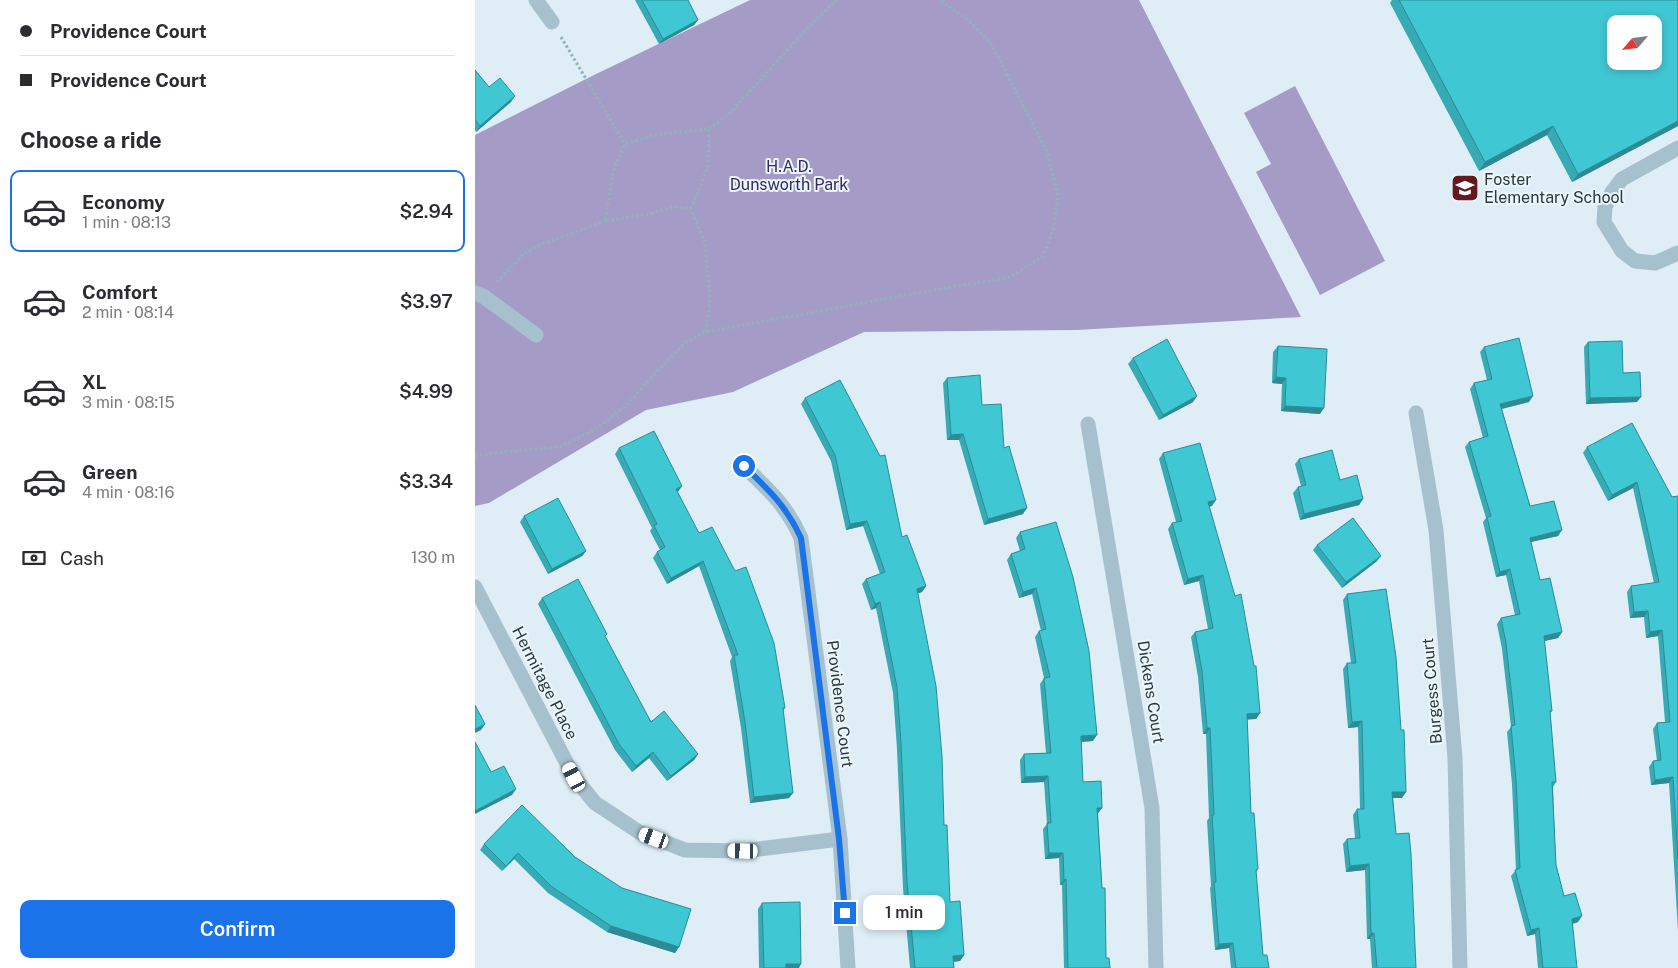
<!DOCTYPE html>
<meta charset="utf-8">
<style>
:root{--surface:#fff;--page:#f7f7f7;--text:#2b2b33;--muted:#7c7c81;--line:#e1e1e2;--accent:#1a73e8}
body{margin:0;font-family:"Public Sans",sans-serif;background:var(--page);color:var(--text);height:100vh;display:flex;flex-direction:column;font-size:19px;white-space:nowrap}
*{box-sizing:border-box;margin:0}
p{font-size:16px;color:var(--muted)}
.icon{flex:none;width:28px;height:28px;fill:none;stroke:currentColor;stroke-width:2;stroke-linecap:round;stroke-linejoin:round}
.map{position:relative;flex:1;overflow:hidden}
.details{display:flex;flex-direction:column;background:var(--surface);width:475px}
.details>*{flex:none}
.banner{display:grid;align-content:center;height:110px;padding:0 20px;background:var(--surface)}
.needle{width:32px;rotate:242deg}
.tools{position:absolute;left:1132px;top:15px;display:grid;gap:10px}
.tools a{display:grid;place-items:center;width:55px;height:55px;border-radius:10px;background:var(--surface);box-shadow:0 2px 8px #0003;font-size:25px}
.end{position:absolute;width:22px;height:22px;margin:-11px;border:6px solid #1a73e8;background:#fff;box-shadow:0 0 0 2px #fff}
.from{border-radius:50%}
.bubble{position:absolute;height:35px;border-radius:10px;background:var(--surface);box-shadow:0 2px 8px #0003;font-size:16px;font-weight:600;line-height:35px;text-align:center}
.car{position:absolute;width:15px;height:30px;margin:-15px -8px;border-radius:6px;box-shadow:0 0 4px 1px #0007;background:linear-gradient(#fff 24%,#345 0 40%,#fff 0 76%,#345 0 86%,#fff 0)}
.banner b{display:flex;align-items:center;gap:18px;height:48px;font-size:19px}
.banner b+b{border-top:1px solid var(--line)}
.banner i{width:12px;height:12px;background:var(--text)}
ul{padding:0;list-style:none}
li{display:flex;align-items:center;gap:15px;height:82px;margin:0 10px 8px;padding:0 10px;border:2px solid transparent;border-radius:10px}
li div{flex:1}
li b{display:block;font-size:19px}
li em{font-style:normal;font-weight:600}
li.current{border-color:var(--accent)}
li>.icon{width:45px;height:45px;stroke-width:1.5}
h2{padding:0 20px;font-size:22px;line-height:60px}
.pay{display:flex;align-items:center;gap:12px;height:55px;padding:0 20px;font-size:19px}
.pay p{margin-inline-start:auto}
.action{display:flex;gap:10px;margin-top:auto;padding:10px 20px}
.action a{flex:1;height:58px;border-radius:10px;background:var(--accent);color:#fff;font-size:20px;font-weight:600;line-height:58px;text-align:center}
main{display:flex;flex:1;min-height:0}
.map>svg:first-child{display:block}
.green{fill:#a49cc7}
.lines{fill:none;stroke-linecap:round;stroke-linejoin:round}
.path{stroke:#92b1bc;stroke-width:3;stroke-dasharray:2.5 2.5;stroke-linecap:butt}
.minor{stroke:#a6c1cd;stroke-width:15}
.wall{fill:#36abb5}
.shaded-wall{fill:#2c8b94}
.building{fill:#3fc7d3;stroke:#2c8b94;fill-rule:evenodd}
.route{stroke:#1a73e8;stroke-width:6}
.labels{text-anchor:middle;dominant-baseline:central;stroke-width:4;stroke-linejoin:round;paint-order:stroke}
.park-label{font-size:16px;fill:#342a5d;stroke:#ecf6fc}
.poi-label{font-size:16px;fill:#29393c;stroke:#ecf6fc;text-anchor:start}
.street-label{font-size:16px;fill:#29393c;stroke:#ecf6fc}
</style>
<main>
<section class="details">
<div class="banner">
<b><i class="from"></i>Providence Court</b>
<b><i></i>Providence Court</b>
</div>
<h2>Choose a ride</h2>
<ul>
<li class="current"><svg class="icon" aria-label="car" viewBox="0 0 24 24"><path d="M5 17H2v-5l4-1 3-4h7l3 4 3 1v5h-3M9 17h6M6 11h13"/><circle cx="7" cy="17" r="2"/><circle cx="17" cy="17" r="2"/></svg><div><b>Economy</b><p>1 min · 08:13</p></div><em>$2.94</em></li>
<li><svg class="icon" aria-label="car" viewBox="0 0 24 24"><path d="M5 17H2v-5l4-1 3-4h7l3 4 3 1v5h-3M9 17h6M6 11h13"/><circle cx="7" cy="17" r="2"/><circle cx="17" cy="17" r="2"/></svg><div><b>Comfort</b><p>2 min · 08:14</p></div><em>$3.97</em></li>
<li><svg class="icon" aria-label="car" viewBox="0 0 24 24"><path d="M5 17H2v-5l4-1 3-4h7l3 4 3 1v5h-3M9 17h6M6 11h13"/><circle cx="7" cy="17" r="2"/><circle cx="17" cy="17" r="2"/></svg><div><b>XL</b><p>3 min · 08:15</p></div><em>$4.99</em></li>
<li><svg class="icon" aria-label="car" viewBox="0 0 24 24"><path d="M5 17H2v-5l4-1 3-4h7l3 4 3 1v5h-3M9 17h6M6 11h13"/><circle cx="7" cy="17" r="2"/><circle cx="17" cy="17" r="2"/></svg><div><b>Green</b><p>4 min · 08:16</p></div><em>$3.34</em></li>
</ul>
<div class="pay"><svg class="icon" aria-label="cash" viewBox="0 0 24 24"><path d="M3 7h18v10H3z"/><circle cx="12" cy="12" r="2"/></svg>Cash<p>130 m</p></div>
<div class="action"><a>Confirm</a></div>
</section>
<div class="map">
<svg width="1203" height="968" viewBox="0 0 1203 968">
<rect width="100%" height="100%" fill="#dfedf6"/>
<g class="green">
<polygon points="275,0 664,0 826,317 602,330 389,332 258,392 171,410 14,503 0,506 0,135 119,75"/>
<polygon points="820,86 910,261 845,295 781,172 796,164 769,113"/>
</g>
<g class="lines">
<g class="path">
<polyline points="86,37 150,144"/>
<polyline points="216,209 233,166 234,129"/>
<polyline points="22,282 51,252 65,245 130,221"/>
<polyline points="231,332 235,298 230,243 216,209 197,207 174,214 130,221 139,168 150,144 179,135 234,129 254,114 339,21 362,0"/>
<polyline points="0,456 28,452 85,447 119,430 151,406 171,383 211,342 231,332 453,291 536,277 568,256 578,231 583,195 572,152 517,45 492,19 465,0"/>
</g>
<g class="minor">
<polyline points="61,0 77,22"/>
<polyline points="1203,148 1147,179 1137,192 1130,207 1129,222 1147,251 1160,261 1180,263 1203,253"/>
<polyline points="0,293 8,296 61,335"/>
<polyline points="941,413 961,530 980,758 985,968"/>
<polyline points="613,424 677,808 681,968"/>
<path d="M269,466C293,489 312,506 326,538L365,839L373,968"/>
<polyline points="0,587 99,777 120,803 164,832 210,850 268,851 365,839"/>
</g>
</g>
<g class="wall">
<polygon points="160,0 213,0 223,20 219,25 184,44"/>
<polygon points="917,0 1203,0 1203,126 1097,182 1072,135 1004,171 915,3"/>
<polygon points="0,70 14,87 36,102 1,132 0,130"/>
<polygon points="1113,342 1148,373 1162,402 1111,404 1109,347"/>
<polygon points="803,346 845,414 806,411 807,384 797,383 798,352"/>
<polygon points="1009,347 1054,402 1027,409 1055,506 1083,536 1056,542 1065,580 1087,632 1083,638 1069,641 1077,711 1075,713 1081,782 1078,787 1081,865 1089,896 1103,922 1097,924 1102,968 1063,968 1060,934 1052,936 1036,876 1041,870 1037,784 1032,732 1036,727 1027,649 1022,624 1026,618 1040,615 1031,575 1021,577 1008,522 1011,518 990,447 994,442 1008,438 995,389 999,383 1012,380 1005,352"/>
<polygon points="658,358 718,402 684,420 653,364"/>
<polygon points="472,378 507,405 529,448 548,514 509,525 484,440 472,440 468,383"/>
<polygon points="330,398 427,537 451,586 447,592 442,593 469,825 475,902 489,955 485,961 479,962 479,968 435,968 428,888 422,749 418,693 401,608 396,610 387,584 391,579 405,574 388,526 371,530 356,461 326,404"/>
<polygon points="1112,447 1197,497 1203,496 1203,931 1194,783 1176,785 1174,767 1178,761 1182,761 1178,729 1182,723 1190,722 1183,636 1171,638 1169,617 1155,618 1152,592 1156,586 1179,583 1158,488 1133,501 1108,453"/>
<polygon points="144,448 203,492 202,492 310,708 308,711 318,793 314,798 275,803 266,728 255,661 257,657 224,566 192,584 178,558 182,552 185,550 175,531 177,528 140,454"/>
<polygon points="688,453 737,506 734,506 785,713 781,719 772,719 776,813 783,869 781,872 788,955 794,968 756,968 754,948 740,950 735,888 736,886 732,821 734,818 731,734 728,734 723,677 716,637 720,632 733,629 724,581 709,585 693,529 697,523 701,522 684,459"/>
<polygon points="824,459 865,480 888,499 884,505 825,520 818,493 823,487 826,486 820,464"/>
<polygon points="49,516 111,551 107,556 73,574 45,522"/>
<polygon points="545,532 618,741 606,742 608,782 627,808 623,813 631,958 635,968 589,968 587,885 585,885 584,858 570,859 568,829 572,824 569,782 546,783 545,760 549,754 571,753 565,684 569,678 560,637 564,631 566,631 557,594 544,598 532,560 536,554 545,551 541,538"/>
<polygon points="842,545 902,561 867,588 838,550"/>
<polygon points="872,594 927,798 918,798 921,834 941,968 897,968 895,939 892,939 890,870 871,872 868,844 872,839 880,838 878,815 882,809 885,809 883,727 873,728 868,669 872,663 876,663 868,600"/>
<polygon points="67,598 130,637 176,722 223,754 219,760 192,781 174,758 157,772 140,750 63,604"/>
<polygon points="9,844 100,857 204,947 200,953 132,932 73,893 39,859 27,871 5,850"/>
<polygon points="287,903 324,968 284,968 283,909"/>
</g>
<g class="shaded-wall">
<polygon points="223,20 219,25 184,44 188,39"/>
<polygon points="40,96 36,102 1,132 5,126"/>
<polygon points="1203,121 1203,126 1097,182 1103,174"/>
<polygon points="1078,126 1072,135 1004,171 1010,162"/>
<polygon points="801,377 811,378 807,384 797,383"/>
<polygon points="722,396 718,402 684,420 688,415"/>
<polygon points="1058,396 1054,402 1021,410 1025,404"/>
<polygon points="1166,397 1162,402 1111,404 1115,398"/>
<polygon points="810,406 849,408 845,414 806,411"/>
<polygon points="488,434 484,440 472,440 476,435"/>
<polygon points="1162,482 1158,488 1133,501 1137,495"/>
<polygon points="207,486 203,492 197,495 201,489"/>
<polygon points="888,499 884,505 825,520 829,514"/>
<polygon points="741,500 737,506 729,508 733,502"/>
<polygon points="552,508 548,514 509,525 513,519"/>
<polygon points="392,521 388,526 371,530 375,524"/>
<polygon points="1087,530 1083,536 1051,543 1055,538"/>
<polygon points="111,551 107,556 73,574 77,569"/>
<polygon points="906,556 902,561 867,588 871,582"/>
<polygon points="228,561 224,566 192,584 196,578"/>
<polygon points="1035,569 1031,575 1021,577 1025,572"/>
<polygon points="728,575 724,581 709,585 713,579"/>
<polygon points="451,586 447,592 438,595 442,589"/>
<polygon points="561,588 557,594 544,598 548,592"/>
<polygon points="405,602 401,608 396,610 400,604"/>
<polygon points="1173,611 1169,617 1155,618 1159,612"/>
<polygon points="1187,630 1183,636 1171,638 1175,632"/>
<polygon points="1087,632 1083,638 1065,642 1069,636"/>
<polygon points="785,713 781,719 768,720 772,714"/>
<polygon points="887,721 883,727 873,728 877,722"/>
<polygon points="10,724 6,730 0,733 0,729"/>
<polygon points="732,728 735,728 731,734 728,734"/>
<polygon points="622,735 618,741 602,742 606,736"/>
<polygon points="178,752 174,758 157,772 161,766"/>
<polygon points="223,754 219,760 192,781 196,776"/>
<polygon points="573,776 569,782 546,783 550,777"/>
<polygon points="1198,777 1194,783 1176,785 1180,780"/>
<polygon points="41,789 37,795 0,814 0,811"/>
<polygon points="917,792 931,792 927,798 913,798"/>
<polygon points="318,793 314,798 275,803 279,797"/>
<polygon points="622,808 627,808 623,813 618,814"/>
<polygon points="43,853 39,859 27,871 31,866"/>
<polygon points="574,853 588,853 584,858 570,859"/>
<polygon points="894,864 890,870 871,872 875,866"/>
<polygon points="591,879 587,885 585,885 589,880"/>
<polygon points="1107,916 1103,922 1093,925 1097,919"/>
<polygon points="136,926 204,947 200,953 132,932"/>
<polygon points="1064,928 1060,934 1052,936 1056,930"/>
<polygon points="896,933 899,933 895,939 892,939"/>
<polygon points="758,943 754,948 740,950 744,944"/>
<polygon points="489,955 485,961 474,962 478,956"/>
<polygon points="311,964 326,964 324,968 308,968"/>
</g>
<g class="building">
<polygon points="167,0 213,0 223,20 188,39"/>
<path d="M924,0H1203V121L1103,174L1078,126L1010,162ZM1141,24H1179V61H1141Z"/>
<polygon points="0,70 14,87 25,78 40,96 5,126 0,120"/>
<polygon points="1044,338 1058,396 1025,404 1055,506 1079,501 1087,530 1055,538 1065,580 1075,578 1087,632 1069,636 1077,711 1075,711 1081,782 1077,782 1081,865 1089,896 1100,893 1107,916 1097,919 1102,968 1068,968 1064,928 1056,930 1040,870 1045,868 1041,779 1036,726 1040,725 1031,643 1026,618 1045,614 1035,569 1025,572 1012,517 1016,516 994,442 1013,436 999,383 1017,379 1009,347"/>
<polygon points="692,339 722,396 688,415 658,358"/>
<polygon points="1147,341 1148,373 1165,372 1166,397 1115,398 1113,342"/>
<polygon points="803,346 852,349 849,408 810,406 811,378 801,377"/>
<polygon points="505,375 507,405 526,404 529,448 534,446 552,508 513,519 488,434 476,435 472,378"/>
<polygon points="365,380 405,456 410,455 427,537 432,535 451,586 442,589 461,686 467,756 469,825 472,825 475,902 485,901 489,955 478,956 479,968 440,968 432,882 426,743 422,687 405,602 400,604 391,579 410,572 392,521 375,524 360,455 330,398"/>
<polygon points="1157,423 1197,497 1203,496 1203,859 1198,777 1180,780 1178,761 1186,760 1182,723 1195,722 1187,630 1175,632 1173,611 1159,612 1156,586 1184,582 1162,482 1137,495 1112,447"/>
<polygon points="179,431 207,486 201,489 224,533 237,527 260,571 271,567 299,643 310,708 308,708 318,793 279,797 270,722 259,655 263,655 228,561 196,578 182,552 190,547 179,526 182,524 144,448"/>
<polygon points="725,443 741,500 733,502 760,596 766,594 779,666 781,666 785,713 772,714 776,813 779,813 783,869 781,870 788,955 792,955 794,968 761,968 758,943 744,944 739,882 741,882 737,815 739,815 735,728 732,728 727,671 720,632 738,628 728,575 713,579 697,523 707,521 688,453"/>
<polygon points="857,450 865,480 882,475 888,499 829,514 823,487 831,485 824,459"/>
<polygon points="83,498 111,551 77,569 49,516"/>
<polygon points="878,518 906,556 871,582 842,545"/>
<polygon points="581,522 598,577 614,651 622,735 606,736 608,782 626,781 627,808 622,808 627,888 630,888 631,958 634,958 635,968 593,968 591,879 589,880 588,853 574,853 572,823 576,823 573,776 550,777 549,754 576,753 569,678 575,677 564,631 571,629 561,588 548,592 536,554 550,549 545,532"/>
<polygon points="103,579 132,634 130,636 176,722 189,711 223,754 196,776 178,752 161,766 144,744 67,598"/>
<polygon points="911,589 921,657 926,730 929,730 931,792 917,792 921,834 934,833 936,854 941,968 902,968 899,933 896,933 894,864 875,866 872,839 885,838 882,809 889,809 887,721 877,722 872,663 881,663 872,594"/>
<polygon points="0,705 10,724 0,729"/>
<polygon points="0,742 16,772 29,766 41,789 0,811"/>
<polygon points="47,805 100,857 147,888 216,909 204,947 136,926 77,887 43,853 31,866 9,844"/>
<polygon points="325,902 326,964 311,964 311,968 289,968 287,903"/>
</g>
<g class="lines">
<path class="route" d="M269,466C293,489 312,507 326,538L364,839L370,913"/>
</g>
<defs>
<symbol id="school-square" viewBox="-11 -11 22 22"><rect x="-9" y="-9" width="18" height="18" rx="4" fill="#631920" stroke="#ecf6fc"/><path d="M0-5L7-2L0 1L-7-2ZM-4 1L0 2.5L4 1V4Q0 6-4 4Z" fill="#fff"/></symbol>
</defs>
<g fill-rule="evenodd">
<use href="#school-square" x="974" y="172" width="32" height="32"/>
</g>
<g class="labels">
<g class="park-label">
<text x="314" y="166">H.A.D.<tspan x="314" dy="18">Dunsworth Park</tspan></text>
</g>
<g class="poi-label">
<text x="1009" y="179">Foster<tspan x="1009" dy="18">Elementary School</tspan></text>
</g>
<g class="street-label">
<text transform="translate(70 683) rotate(63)">Hermitage Place</text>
<text transform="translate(957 691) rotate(-95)">Burgess Court</text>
<text transform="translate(676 692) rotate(81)">Dickens Court</text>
<text transform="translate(365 704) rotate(83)">Providence Court</text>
</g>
</g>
</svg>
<div class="tools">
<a><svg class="needle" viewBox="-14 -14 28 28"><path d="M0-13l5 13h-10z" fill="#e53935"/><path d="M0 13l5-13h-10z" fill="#7c7c81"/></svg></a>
</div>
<i class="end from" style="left:269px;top:466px"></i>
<i class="end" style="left:370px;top:913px"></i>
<div class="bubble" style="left:388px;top:895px;width:82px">1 min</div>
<i class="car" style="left:99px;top:777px;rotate:332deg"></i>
<i class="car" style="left:179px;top:838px;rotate:290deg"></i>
<i class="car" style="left:268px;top:851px;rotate:271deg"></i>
</div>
</main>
